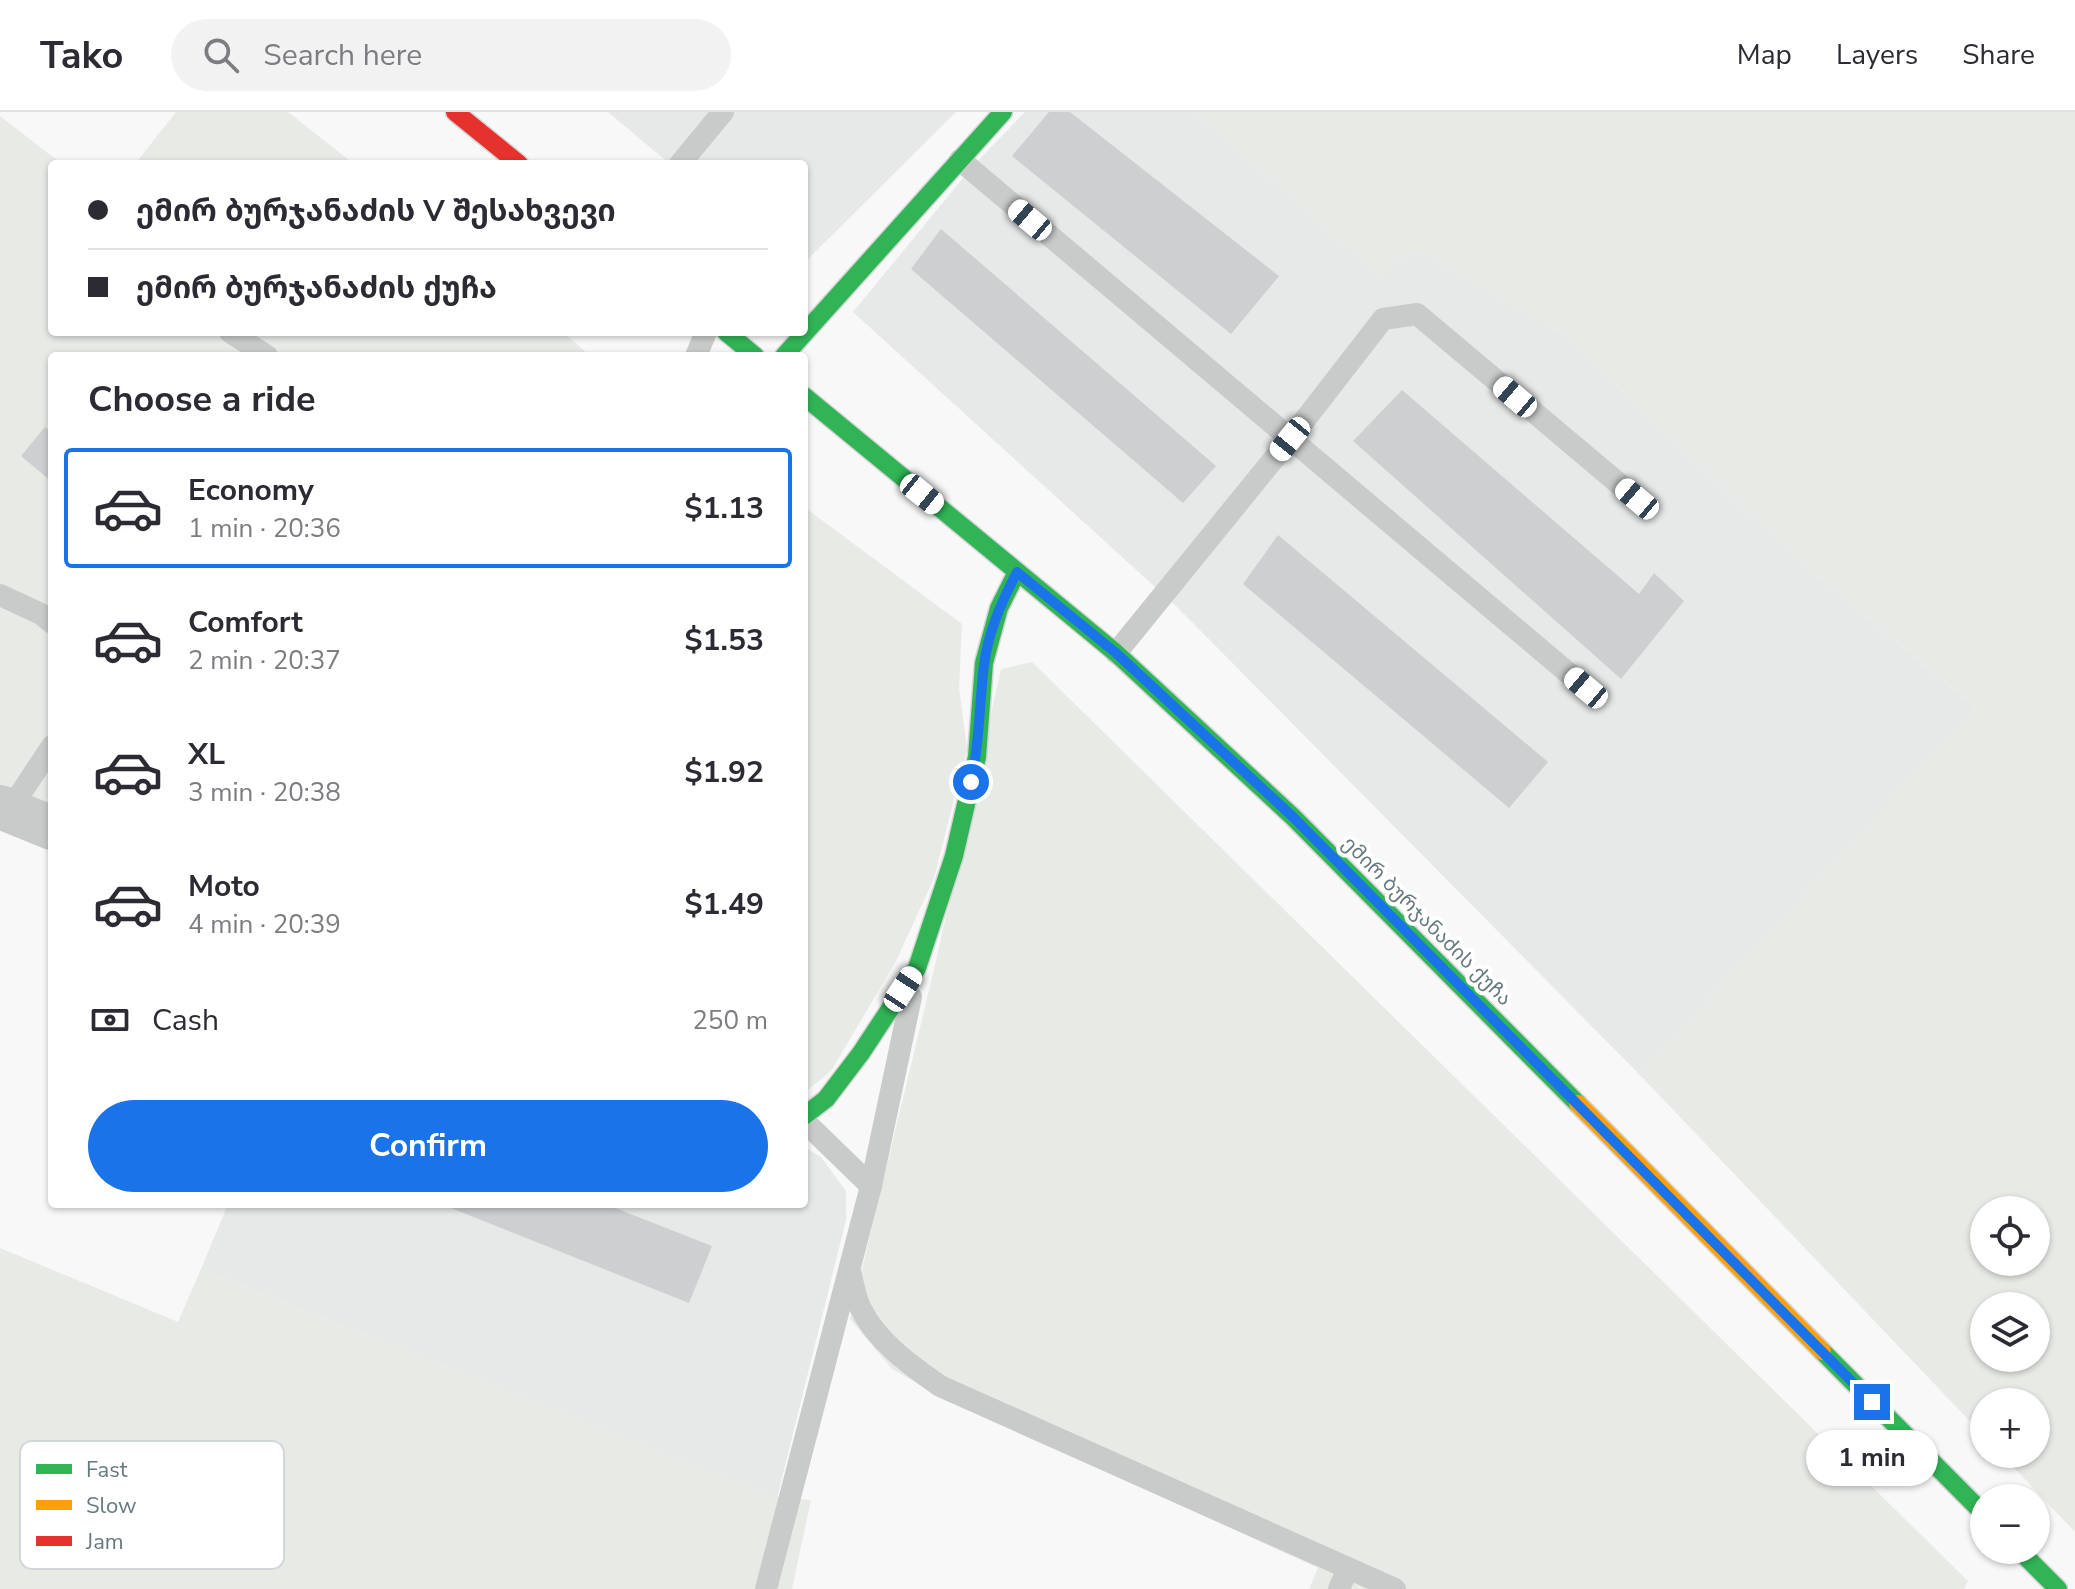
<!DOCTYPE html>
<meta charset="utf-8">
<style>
:root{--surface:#fff;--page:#f2f2f3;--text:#2b2b33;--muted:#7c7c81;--line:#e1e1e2;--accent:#1a73e8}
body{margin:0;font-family:"Nunito Sans","Noto Sans Georgian",sans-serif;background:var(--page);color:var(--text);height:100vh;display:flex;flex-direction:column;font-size:30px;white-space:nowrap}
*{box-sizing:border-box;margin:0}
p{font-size:26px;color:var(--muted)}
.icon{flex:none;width:44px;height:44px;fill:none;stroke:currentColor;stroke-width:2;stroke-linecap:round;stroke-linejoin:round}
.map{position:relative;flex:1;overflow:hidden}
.sheet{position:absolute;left:48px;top:240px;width:760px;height:856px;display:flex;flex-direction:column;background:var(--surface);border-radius:8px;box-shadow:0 2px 6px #0004}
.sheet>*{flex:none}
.top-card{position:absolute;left:48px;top:48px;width:760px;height:176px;border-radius:8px;box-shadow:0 2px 6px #0004;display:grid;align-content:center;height:176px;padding:0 40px;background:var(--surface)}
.tools{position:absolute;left:1970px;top:1084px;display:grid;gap:16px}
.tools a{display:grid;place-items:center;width:80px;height:80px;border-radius:50%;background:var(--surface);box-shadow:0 2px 6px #0004;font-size:40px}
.end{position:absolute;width:36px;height:36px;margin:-18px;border:10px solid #1a73e8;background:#fff;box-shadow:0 0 0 4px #fff}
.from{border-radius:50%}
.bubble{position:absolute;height:56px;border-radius:28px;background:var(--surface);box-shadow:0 2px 6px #0004;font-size:26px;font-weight:700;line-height:56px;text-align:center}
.car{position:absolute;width:24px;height:48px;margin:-24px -12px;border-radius:10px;box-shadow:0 0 6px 2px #0007;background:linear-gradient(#fff 24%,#345 0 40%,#fff 0 76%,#345 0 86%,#fff 0)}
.top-card b{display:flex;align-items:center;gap:28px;height:76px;font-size:30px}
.top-card b+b{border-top:2px solid var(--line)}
.top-card i{width:20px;height:20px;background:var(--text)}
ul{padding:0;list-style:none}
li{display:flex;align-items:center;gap:24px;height:120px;margin:0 16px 12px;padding:0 24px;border:4px solid transparent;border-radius:8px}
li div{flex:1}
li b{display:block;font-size:30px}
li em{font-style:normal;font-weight:700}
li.on{border-color:var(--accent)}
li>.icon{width:72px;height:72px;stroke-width:1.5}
h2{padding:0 40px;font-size:36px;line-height:96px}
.pay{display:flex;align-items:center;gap:20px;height:88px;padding:0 40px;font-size:30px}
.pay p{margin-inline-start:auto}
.cta{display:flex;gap:16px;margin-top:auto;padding:16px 40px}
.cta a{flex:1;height:92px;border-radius:48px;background:var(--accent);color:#fff;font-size:32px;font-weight:700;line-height:92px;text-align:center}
header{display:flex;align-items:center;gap:48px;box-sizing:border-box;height:112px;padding:0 40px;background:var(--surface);border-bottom:2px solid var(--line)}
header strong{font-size:38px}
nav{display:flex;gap:44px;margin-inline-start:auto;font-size:28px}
.search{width:560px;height:72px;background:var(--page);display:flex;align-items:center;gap:20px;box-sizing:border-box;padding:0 28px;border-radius:44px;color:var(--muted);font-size:30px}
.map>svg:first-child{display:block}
.built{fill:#e7e9e8}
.green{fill:#e8eae6;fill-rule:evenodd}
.building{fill:#cdcfd0}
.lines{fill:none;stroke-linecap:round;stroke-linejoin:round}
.fast-casing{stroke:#d4d5d6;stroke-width:21}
.slow-casing{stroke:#d4d5d6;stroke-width:21}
.jam-casing{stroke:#d4d5d6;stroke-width:21}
.lane{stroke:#c9cbcb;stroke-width:22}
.street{stroke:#c9cbcb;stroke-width:44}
.fast{stroke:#30b455;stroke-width:18}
.slow{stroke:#ff9f0a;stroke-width:18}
.jam{stroke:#e5322d;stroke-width:18}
.route{stroke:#1a73e8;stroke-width:10}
.labels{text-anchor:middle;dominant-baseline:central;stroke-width:8;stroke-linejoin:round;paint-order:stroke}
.street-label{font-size:20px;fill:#66797f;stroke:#fff}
.key{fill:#fff;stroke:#d1d7d9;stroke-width:2}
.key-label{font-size:22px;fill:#66797f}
</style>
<header>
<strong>Tako</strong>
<div class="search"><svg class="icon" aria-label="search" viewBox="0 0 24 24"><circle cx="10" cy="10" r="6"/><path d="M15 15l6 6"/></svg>Search here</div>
<nav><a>Map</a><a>Layers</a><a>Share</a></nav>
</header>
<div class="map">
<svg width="2075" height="1477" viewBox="0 0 2075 1477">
<rect width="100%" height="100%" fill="#f8f8f8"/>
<g class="built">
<polygon points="608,0 956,0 804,151 804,52 670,52"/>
<polygon points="1025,0 1195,0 1380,165 1414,137 1564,222 1798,448 1976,596 1639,962 1178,496 853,200 972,55"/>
<polygon points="804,1035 821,1045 846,1079 846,1108 777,1386 201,1157 228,1092 804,1092"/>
</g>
<g class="green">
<polygon points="176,0 288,0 354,52 135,52"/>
<path d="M1195,0H2075V1420L2001,1342H2036V1290H1984V1324L1639,962L1975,595L1798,448L1564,222L1414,138L1380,166ZM1984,1098H2036V1150H1984ZM1984,1194H2036V1246H1984Z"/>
<polygon points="0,4 62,52 52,52 52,220 563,220 590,244 52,244 52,700 0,679"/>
<polygon points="804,395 962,512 959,576 967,637 934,766 896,849 831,959 804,981"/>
<polygon points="1032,550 1968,1469 1964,1477 1309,1477 1318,1456 940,1284 892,1257 850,1207 935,853 1001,557"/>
<polygon points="0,1136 178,1210 201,1157 777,1385 811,1388 792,1477 0,1477"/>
</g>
<g class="building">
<polygon points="1049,0 1070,0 1279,164 1231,222 1012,44"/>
<polygon points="941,117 1216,354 1183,391 911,157"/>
<polygon points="1402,278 1639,482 1654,461 1684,489 1621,567 1353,329"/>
<polygon points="45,315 52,321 52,370 21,344"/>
<polygon points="1278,423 1548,650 1509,696 1243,472"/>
<polygon points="441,1092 605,1092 712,1134 689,1191"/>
</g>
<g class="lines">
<defs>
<g id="fast">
<polyline points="726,220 755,244"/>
<polyline points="784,244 1003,0"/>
<polyline points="804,284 1116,541 1293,705 1578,992"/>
<polyline points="804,1004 826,987 861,941 917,856 954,744 977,645 984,551 999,496 1017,460"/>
<polyline points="1822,1239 1984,1402"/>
<polyline points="2019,1438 2058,1477"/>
</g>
<polyline id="slow" points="1578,992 1822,1239"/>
<polyline id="jam" points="455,0 519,52"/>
</defs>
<use href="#fast" class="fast-casing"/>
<use href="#slow" class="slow-casing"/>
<use href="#jam" class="jam-casing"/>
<g class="lane">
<polyline points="960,48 1586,576"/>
<polyline points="680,52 723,0"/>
<polyline points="230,220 267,244"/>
<polyline points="696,244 706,220"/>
<polyline points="0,483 41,502 52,511"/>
<polyline points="1116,541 1290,327 1383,207 1417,202 1637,387"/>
<polyline points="9,699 52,634"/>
<polyline points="871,1074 911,885"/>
<path d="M850,1159C853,1171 855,1184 860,1195C876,1229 910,1253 940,1274L1395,1477"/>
<polyline points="766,1477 871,1074 804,1009"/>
<polyline points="1339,1477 1348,1456"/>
</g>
<polyline class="street" points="0,695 52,716"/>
<use href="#fast" class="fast"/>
<use href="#slow" class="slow"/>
<use href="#jam" class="jam"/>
</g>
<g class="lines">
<path class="route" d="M971,670C980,631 979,592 984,553C988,520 1002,489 1017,460L1116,541L1293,705L1872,1290"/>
</g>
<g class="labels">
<g class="street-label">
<text transform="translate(1427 809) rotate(45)">ემირ ბურჯანაძის ქუჩა</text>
</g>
</g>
<rect x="20" y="1329" width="264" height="128" rx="12" class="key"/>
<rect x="36" y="1352" width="36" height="10" fill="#30b455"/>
<rect x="36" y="1388" width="36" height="10" fill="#ff9f0a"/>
<rect x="36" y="1424" width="36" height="10" fill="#e5322d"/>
<g class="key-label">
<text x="86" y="1365">Fast</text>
<text x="86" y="1401">Slow</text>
<text x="86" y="1437">Jam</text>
</g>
</svg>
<div class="tools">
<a><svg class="icon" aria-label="locate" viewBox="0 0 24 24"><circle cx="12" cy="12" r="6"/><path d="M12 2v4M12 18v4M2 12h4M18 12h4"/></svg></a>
<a><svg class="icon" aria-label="layers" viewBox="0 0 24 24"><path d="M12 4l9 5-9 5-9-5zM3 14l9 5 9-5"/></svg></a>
<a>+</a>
<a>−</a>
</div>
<i class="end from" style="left:971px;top:670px"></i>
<i class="end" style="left:1872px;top:1290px"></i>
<div class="bubble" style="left:1806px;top:1318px;width:132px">1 min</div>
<i class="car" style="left:1030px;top:108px;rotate:310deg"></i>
<i class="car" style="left:1515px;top:285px;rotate:310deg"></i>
<i class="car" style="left:1290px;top:327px;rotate:219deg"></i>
<i class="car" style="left:922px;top:382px;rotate:129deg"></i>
<i class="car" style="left:1637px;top:387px;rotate:310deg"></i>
<i class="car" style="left:1586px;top:576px;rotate:310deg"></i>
<i class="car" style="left:903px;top:877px;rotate:33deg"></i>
<div class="top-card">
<b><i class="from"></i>ემირ ბურჯანაძის V შესახვევი</b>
<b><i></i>ემირ ბურჯანაძის ქუჩა</b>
</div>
<section class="sheet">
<h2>Choose a ride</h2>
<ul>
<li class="on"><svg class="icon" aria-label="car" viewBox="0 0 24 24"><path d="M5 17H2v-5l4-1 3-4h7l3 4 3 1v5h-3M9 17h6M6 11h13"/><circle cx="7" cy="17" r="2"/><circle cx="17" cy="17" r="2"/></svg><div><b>Economy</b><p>1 min · 20:36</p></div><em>$1.13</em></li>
<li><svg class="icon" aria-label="car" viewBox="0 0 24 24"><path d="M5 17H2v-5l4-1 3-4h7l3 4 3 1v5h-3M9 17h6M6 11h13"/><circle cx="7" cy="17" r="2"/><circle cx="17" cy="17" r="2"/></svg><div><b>Comfort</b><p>2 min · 20:37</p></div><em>$1.53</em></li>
<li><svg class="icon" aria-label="car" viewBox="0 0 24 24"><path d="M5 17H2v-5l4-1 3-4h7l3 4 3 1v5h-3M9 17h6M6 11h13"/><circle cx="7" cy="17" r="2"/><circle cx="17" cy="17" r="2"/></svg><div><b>XL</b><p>3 min · 20:38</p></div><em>$1.92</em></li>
<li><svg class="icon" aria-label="car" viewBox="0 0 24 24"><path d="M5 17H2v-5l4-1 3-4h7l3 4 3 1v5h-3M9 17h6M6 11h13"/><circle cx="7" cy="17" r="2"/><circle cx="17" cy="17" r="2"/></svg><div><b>Moto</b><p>4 min · 20:39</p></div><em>$1.49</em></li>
</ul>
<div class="pay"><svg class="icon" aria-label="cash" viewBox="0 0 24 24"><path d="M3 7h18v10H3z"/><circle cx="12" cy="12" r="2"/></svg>Cash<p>250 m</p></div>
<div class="cta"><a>Confirm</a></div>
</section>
</div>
